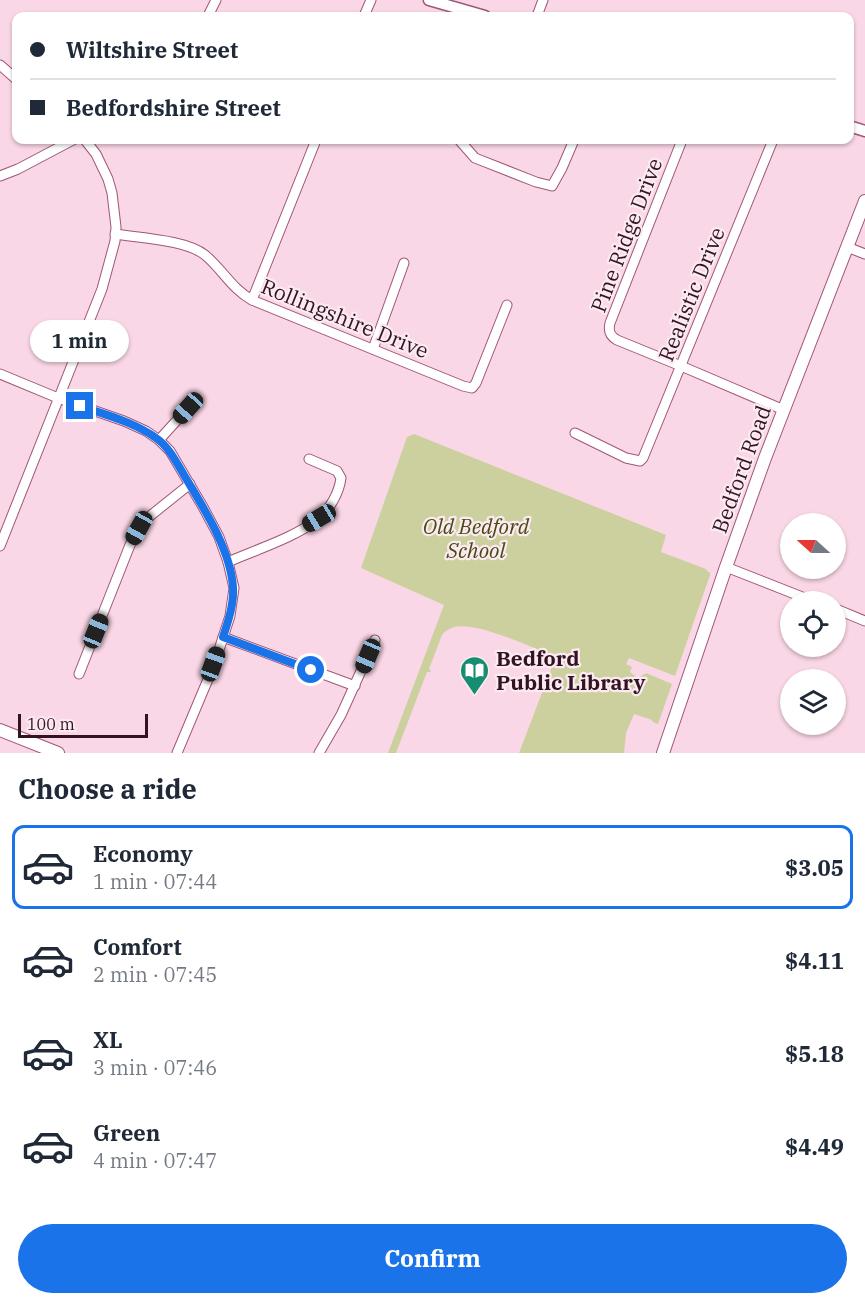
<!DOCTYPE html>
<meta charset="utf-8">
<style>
:root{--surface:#fff;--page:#f2f2f3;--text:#1f2937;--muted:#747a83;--line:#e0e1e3;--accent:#1a73e8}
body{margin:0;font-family:"IBM Plex Serif",serif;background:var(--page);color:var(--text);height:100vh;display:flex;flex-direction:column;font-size:22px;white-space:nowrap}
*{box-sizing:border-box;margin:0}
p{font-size:20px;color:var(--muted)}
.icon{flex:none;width:33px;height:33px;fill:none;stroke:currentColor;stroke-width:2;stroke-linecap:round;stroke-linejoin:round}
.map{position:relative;height:753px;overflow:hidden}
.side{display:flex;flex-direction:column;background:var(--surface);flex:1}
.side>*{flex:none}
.banner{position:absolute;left:12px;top:12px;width:842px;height:132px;border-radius:12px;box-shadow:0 2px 4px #0004;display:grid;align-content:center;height:132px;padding:0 18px;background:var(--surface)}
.needle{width:39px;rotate:291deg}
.fabs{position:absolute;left:780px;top:513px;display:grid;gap:12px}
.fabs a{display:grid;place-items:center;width:66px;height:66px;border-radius:50%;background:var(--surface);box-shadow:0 2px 4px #0004;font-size:30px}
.scale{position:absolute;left:18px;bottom:15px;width:130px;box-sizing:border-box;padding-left:6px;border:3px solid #321322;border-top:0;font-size:16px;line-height:21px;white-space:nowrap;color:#321322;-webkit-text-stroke:4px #fceaf1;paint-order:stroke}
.end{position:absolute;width:27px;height:27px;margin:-14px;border:8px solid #1a73e8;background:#fff;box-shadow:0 0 0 3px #fff}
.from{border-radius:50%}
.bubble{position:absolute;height:42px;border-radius:21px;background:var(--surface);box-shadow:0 2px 4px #0004;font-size:20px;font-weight:700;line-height:42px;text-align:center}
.car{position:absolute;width:18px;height:36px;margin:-18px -9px;border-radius:8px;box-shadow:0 0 4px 2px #0007;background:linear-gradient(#222 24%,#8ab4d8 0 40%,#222 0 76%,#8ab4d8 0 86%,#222 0)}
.banner b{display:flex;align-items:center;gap:21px;height:57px;font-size:22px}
.banner b+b{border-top:2px solid var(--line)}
.banner i{width:15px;height:15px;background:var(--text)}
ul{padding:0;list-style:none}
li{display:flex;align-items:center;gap:18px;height:84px;margin:0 12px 9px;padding:0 6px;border:3px solid transparent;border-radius:12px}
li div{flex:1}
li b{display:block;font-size:22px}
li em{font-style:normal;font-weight:700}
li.selected{border-color:var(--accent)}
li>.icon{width:54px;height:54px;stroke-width:1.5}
h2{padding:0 18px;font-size:27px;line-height:72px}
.action{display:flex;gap:12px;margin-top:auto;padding:12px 18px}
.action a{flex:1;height:69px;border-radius:36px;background:var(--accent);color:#fff;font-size:24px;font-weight:700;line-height:69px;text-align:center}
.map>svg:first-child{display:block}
.green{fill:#ccd09f}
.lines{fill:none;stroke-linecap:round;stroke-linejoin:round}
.minor-casing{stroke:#a05579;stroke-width:11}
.tertiary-casing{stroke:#a05579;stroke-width:13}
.secondary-casing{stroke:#a05579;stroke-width:14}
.minor{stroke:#fff;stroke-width:9}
.tertiary{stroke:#fff;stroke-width:10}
.secondary{stroke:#fff;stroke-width:12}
.route{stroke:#1a73e8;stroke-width:8}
.labels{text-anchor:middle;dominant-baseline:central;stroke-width:4.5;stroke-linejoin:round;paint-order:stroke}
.street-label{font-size:21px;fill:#321322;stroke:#fceaf1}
.park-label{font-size:21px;font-style:italic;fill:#494a13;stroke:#fceaf1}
.poi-label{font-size:21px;font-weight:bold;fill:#321322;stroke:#fceaf1;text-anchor:start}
</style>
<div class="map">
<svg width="865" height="753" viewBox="0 0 865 753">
<rect width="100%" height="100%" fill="#fad7e6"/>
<path class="green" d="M414,434L666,535L661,552L706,569L708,572H710V575L675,676L629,658L626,664L632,667L630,672L638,678L646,673L672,684L658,724L653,722L652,720L634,714L626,733L624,753H519L553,664L549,654C526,645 477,622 454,627C449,629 445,631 442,635L429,669L431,671L430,672H427L396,753H388L444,605L361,568L407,437Z"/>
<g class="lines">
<defs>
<g id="minor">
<polyline points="208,16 216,0"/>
<polyline points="364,16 371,0"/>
<polyline points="537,16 543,0"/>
<polyline points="0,65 16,79"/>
<path d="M682,140L610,323C608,331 610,336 617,340L681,366L784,410"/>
<polyline points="460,141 475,158 536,182 552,186 562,168 574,140"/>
<polyline points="0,176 18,169 73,140"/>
<path d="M115,234C140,238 186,240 205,255C222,269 232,289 252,300L463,386L472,388L476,383L507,305"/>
<polyline points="847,247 865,254"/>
<polyline points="252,300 316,140"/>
<polyline points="373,349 404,263"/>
<polyline points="0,374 58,398 124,421 146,431 159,440 170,451 203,507 219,537 228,562 234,588 230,616 214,665 177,753"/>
<polyline points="575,433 626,458 640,461 643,458 773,140"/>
<polyline points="159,440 188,408"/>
<polyline points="0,546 102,289 115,241 116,227 112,193 108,179 96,154 85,140"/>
<path d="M228,562C255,550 296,537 318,519C330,509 339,493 341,478L337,471L309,459"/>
<polyline points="726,567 815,602"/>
<polyline points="836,609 865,621"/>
<polyline points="223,637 355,686"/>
<polyline points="79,674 130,545 145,520 190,484"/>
<polyline points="319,753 341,715 375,640"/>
</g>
<g id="tertiary">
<polyline points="429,0 485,16"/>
<polyline points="849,126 865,131"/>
</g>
<g id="secondary">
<polyline points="0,730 58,753"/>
<polyline points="663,753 726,567 765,458 865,201"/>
</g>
</defs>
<use href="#minor" class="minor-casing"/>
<use href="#tertiary" class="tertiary-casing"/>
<use href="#secondary" class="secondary-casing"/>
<use href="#minor" class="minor"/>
<use href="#tertiary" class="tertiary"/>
<use href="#secondary" class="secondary"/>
</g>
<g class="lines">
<path class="route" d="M80,406C106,415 134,422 156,438C169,447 176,462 184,475C203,507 231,550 233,588C234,604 228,622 223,637L311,670"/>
</g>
<defs>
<symbol id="library-pin" viewBox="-11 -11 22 30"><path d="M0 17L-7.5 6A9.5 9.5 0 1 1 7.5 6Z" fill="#158d71" stroke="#fceaf1"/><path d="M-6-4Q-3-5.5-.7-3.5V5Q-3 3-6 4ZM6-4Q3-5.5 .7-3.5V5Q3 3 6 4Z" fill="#fff"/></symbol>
</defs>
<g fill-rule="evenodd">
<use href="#library-pin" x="458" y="654" width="33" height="45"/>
</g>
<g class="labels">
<g class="street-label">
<text transform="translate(626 235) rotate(-69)">Pine Ridge Drive</text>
<text transform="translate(691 294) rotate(-68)">Realistic Drive</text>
<text transform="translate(345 318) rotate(22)">Rollingshire Drive</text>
<text transform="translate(741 469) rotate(-70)">Bedford Road</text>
</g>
<g class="park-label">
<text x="476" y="526">Old Bedford<tspan x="476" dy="24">School</tspan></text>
</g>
<g class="poi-label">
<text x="496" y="658">Bedford<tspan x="496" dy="24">Public Library</tspan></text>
</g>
</g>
</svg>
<div class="fabs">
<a><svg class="needle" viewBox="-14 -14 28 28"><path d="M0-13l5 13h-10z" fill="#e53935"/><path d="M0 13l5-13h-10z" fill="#747a83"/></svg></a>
<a><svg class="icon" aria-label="locate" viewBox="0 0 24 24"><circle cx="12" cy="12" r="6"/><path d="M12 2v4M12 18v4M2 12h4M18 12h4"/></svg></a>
<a><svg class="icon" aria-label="layers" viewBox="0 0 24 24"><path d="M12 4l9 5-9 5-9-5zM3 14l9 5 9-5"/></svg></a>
</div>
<div class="scale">100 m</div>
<i class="end from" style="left:311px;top:670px"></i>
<i class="end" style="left:80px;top:406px"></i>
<div class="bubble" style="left:30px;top:320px;width:99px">1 min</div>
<i class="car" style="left:188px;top:408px;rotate:222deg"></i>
<i class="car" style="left:319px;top:518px;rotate:239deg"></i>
<i class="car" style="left:139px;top:528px;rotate:209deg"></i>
<i class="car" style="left:96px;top:631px;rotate:22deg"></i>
<i class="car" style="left:368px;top:656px;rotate:203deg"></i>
<i class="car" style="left:213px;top:664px;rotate:20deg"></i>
<div class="banner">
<b><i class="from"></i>Wiltshire Street</b>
<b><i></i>Bedfordshire Street</b>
</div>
</div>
<section class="side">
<h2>Choose a ride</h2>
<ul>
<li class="selected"><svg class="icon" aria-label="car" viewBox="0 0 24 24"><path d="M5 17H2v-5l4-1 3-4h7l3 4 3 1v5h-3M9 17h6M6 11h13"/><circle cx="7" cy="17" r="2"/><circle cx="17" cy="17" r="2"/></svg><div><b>Economy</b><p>1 min · 07:44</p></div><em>$3.05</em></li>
<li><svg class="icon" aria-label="car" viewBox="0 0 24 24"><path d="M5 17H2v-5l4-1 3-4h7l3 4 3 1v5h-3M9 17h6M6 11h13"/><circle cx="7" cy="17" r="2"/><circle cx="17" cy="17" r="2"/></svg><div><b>Comfort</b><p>2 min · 07:45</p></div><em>$4.11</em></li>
<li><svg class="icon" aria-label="car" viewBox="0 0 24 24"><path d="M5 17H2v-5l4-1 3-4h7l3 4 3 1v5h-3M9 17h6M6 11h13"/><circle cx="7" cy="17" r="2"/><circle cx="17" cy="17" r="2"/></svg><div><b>XL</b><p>3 min · 07:46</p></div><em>$5.18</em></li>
<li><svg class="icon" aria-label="car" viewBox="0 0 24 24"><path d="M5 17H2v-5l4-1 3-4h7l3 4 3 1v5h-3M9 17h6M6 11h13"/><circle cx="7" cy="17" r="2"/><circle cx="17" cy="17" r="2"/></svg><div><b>Green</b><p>4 min · 07:47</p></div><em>$4.49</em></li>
</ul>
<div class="action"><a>Confirm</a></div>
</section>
